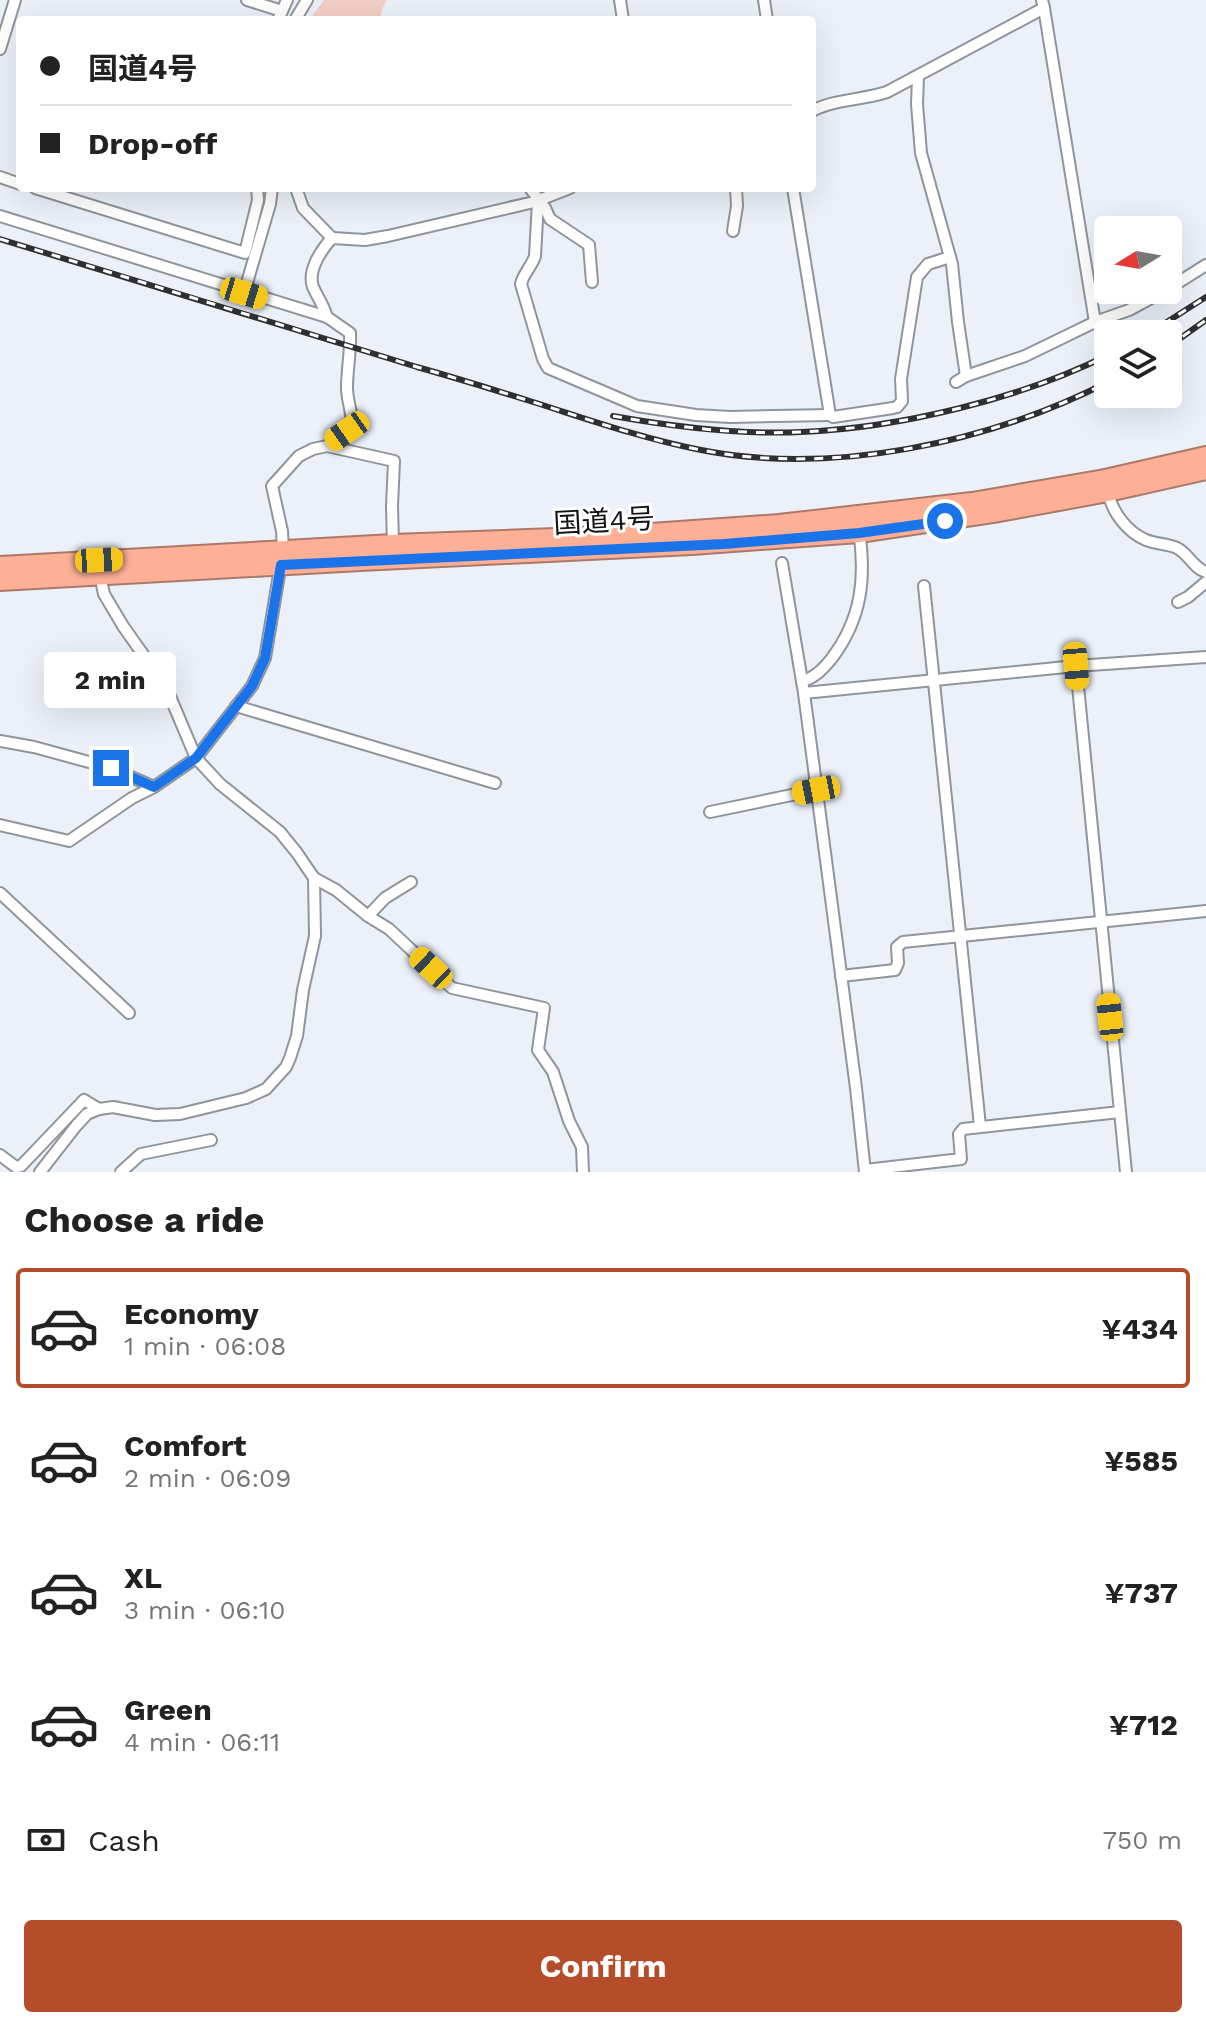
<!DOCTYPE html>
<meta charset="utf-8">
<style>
:root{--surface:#fff;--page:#f6f6f6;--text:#222;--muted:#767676;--line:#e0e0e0;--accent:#b54d2a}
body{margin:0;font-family:"Work Sans","Noto Sans JP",sans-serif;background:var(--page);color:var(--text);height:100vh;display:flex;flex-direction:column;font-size:30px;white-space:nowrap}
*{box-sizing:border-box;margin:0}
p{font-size:26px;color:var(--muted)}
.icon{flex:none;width:44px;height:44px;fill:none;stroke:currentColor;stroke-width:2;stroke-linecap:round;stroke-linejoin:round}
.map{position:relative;height:1172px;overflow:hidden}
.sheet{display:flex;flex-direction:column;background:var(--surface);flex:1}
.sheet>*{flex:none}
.hud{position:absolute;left:16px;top:16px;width:800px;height:176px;border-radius:8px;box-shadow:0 8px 32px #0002;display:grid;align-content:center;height:176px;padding:0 24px;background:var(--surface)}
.needle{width:52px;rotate:259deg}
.buttons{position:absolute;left:1094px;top:216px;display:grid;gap:16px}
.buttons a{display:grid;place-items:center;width:88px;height:88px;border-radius:8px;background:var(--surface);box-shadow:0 8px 32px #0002;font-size:40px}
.end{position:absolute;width:36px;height:36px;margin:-18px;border:10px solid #1a73e8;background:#fff;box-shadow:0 0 0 4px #fff}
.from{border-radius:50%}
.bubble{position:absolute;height:56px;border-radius:8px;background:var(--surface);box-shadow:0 8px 32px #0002;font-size:26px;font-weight:700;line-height:56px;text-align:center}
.car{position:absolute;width:24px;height:48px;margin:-24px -12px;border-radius:10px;box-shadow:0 0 6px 2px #0007;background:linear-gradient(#f5c518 24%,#345 0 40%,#f5c518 0 76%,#345 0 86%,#f5c518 0)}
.hud b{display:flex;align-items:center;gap:28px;height:76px;font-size:30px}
.hud b+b{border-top:2px solid var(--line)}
.hud i{width:20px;height:20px;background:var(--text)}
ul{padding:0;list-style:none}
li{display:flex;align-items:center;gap:24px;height:120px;margin:0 16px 12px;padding:0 8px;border:4px solid transparent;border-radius:8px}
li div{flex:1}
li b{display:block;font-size:30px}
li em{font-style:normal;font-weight:700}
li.on{border-color:var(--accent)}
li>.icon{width:72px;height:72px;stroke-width:1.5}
h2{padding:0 24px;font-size:36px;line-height:96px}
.pay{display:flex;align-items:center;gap:20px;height:88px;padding:0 24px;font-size:30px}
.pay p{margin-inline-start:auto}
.cta{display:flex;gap:16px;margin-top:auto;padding:16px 24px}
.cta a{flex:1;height:92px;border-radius:8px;background:var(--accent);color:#fff;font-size:32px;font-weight:700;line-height:92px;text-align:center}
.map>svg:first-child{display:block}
.green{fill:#f3d0c5}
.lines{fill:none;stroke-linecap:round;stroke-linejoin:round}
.street-casing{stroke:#90959b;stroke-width:14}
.highway-casing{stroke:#ab796a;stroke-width:22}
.street{stroke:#fff;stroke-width:10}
.highway{stroke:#feb097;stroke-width:18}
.rail-casing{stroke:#2d2f32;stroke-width:6}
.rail{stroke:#fff;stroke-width:3;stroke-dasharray:9;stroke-linecap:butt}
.route{stroke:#1a73e8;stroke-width:10}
.labels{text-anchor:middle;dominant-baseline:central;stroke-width:6;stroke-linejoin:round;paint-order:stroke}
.street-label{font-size:28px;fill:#111315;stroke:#fff}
</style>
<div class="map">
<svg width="1206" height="1172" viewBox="0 0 1206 1172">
<rect width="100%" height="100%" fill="#ecf1f9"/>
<polygon class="green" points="324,0 387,0 382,9 380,20 309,20"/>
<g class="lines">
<defs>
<g id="street">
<polyline points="247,0 282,11"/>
<polyline points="620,0 623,20"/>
<polyline points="764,0 767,20"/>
<polyline points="1044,8 1095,322 1129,310 1166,290"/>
<polyline points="278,20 287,0"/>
<polyline points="295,20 307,0"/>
<polyline points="0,49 15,0"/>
<polyline points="918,76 917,104 921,153 952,264 958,322 966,376"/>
<path d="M812,111C835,99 863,100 887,92L1044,8L1042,0"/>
<polyline points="0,177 20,184"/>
<polyline points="35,188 245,253 258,200 257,188"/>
<polyline points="296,188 303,208 332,238"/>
<polyline points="530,188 545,208 550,219 589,245 592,282"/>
<polyline points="793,188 830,415 833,417 893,408 897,407 902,401 901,379 917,277 928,264 950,257"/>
<path d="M538,201L535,256C532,266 523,274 521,284L543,359L548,368L637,406L696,415L730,417L830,415"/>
<polyline points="0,216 327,317"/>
<polyline points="733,231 737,206 736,188"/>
<polyline points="1168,289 1206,265"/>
<polyline points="244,293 270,204 272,188"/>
<polyline points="956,382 966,376 1025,356 1095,322"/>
<polyline points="327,446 394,461 392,506 393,544"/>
<path d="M1108,492C1112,512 1127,532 1146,540C1156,544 1168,544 1177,548C1189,554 1193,568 1206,572"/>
<polyline points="782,563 804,693 856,1088 865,1172"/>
<polyline points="924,586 980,1126"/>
<polyline points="1178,602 1188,597 1206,582"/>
<polyline points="1076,666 1126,1172"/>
<path d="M802,681C815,678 824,668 832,658C862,618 866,578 859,530"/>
<polyline points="804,693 1076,666 1206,657"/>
<polyline points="236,706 495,783"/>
<polyline points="0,741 34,747 111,768 154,787"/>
<polyline points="710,812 816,790"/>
<path d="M0,825L69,841L132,798L154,787L196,758L252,686L265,658L283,551L282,531L272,486L299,456L313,449L327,446L352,428C353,414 347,401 347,388C347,369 351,351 350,333L327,317C323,304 318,298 313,287C307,270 322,249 332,238L365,240L388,236L534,202L570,188"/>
<polyline points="314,878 336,890 368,916 389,929 452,988 544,1008 538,1050 553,1072 569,1121 582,1147 583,1172"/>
<polyline points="0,893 129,1013"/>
<polyline points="368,916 385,898 411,882"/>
<polyline points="841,976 895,970 898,963 897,947 903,942 1206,911"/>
<polyline points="0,1155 16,1167 21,1166 84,1100 99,1109"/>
<polyline points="865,1170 961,1159 959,1134 963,1129 1120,1112"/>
<polyline points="40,1172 76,1126 87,1114 99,1109 113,1107 155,1115 180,1114 246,1098 266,1089 286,1067 290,1058 297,1036 303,990 315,936 314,878 297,853 280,832 220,784 196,758 166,687 123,626 104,594 100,575"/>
<polyline points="121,1172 141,1154 211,1140"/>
</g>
<g id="highway">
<polyline points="0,566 393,544 608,536 779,524 972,502 1105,479 1206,456"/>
<polyline points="0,581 360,561 692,545 859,533 999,512 1108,492 1206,470"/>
</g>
</defs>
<use href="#street" class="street-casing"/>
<use href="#highway" class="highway-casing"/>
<use href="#street" class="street"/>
<use href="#highway" class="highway"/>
<defs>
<g id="rail">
<path d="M0,239C139,281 278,324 417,367C456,378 495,390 533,402C587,419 641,438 696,449C830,477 988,443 1108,382"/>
<polyline points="1148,334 1206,297"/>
<polyline points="1168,347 1206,320"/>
<path d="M613,416C675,427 738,435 801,432C899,428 1020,399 1108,355"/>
</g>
</defs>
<use href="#rail" class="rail-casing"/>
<use href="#rail" class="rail"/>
</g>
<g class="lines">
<polyline class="route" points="111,768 154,787 196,758 252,686 265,658 281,565 724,544 859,533 945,521"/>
</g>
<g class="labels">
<g class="street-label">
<text transform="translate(604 521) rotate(-3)">国道4号</text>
</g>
</g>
</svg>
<div class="buttons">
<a><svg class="needle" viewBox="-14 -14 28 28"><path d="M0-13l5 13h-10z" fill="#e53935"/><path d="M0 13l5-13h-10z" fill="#767676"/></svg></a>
<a><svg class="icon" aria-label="layers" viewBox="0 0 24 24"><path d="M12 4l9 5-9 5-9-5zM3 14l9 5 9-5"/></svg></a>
</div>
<i class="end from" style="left:945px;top:521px"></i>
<i class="end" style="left:111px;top:768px"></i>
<div class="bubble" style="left:44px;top:652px;width:132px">2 min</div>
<i class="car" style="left:244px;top:293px;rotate:107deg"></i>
<i class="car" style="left:347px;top:431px;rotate:235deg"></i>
<i class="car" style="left:99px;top:560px;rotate:87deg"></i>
<i class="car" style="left:1076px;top:666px;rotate:175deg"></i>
<i class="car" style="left:816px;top:790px;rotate:259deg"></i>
<i class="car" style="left:431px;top:968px;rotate:313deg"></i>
<i class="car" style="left:1110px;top:1017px;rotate:354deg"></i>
<div class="hud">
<b><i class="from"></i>国道4号</b>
<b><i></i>Drop-off</b>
</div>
</div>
<section class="sheet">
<h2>Choose a ride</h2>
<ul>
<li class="on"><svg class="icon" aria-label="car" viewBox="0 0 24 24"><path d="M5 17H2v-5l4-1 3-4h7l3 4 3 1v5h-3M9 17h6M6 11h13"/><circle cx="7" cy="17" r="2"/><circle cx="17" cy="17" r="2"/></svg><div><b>Economy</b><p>1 min · 06:08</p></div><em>¥434</em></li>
<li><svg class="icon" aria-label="car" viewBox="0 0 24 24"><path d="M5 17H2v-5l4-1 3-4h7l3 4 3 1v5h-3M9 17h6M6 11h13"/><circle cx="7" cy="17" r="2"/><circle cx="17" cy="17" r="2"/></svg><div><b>Comfort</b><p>2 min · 06:09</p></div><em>¥585</em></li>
<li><svg class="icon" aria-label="car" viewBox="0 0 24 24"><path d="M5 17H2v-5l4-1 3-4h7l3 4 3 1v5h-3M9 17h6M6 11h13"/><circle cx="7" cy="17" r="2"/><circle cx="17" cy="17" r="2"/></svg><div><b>XL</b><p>3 min · 06:10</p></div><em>¥737</em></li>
<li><svg class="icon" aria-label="car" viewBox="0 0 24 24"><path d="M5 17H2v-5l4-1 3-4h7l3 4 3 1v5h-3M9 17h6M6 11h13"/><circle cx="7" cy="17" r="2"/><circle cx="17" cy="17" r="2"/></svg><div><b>Green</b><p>4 min · 06:11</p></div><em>¥712</em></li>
</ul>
<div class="pay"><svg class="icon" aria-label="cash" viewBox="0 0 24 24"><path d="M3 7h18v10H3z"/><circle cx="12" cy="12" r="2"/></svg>Cash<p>750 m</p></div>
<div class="cta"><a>Confirm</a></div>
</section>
